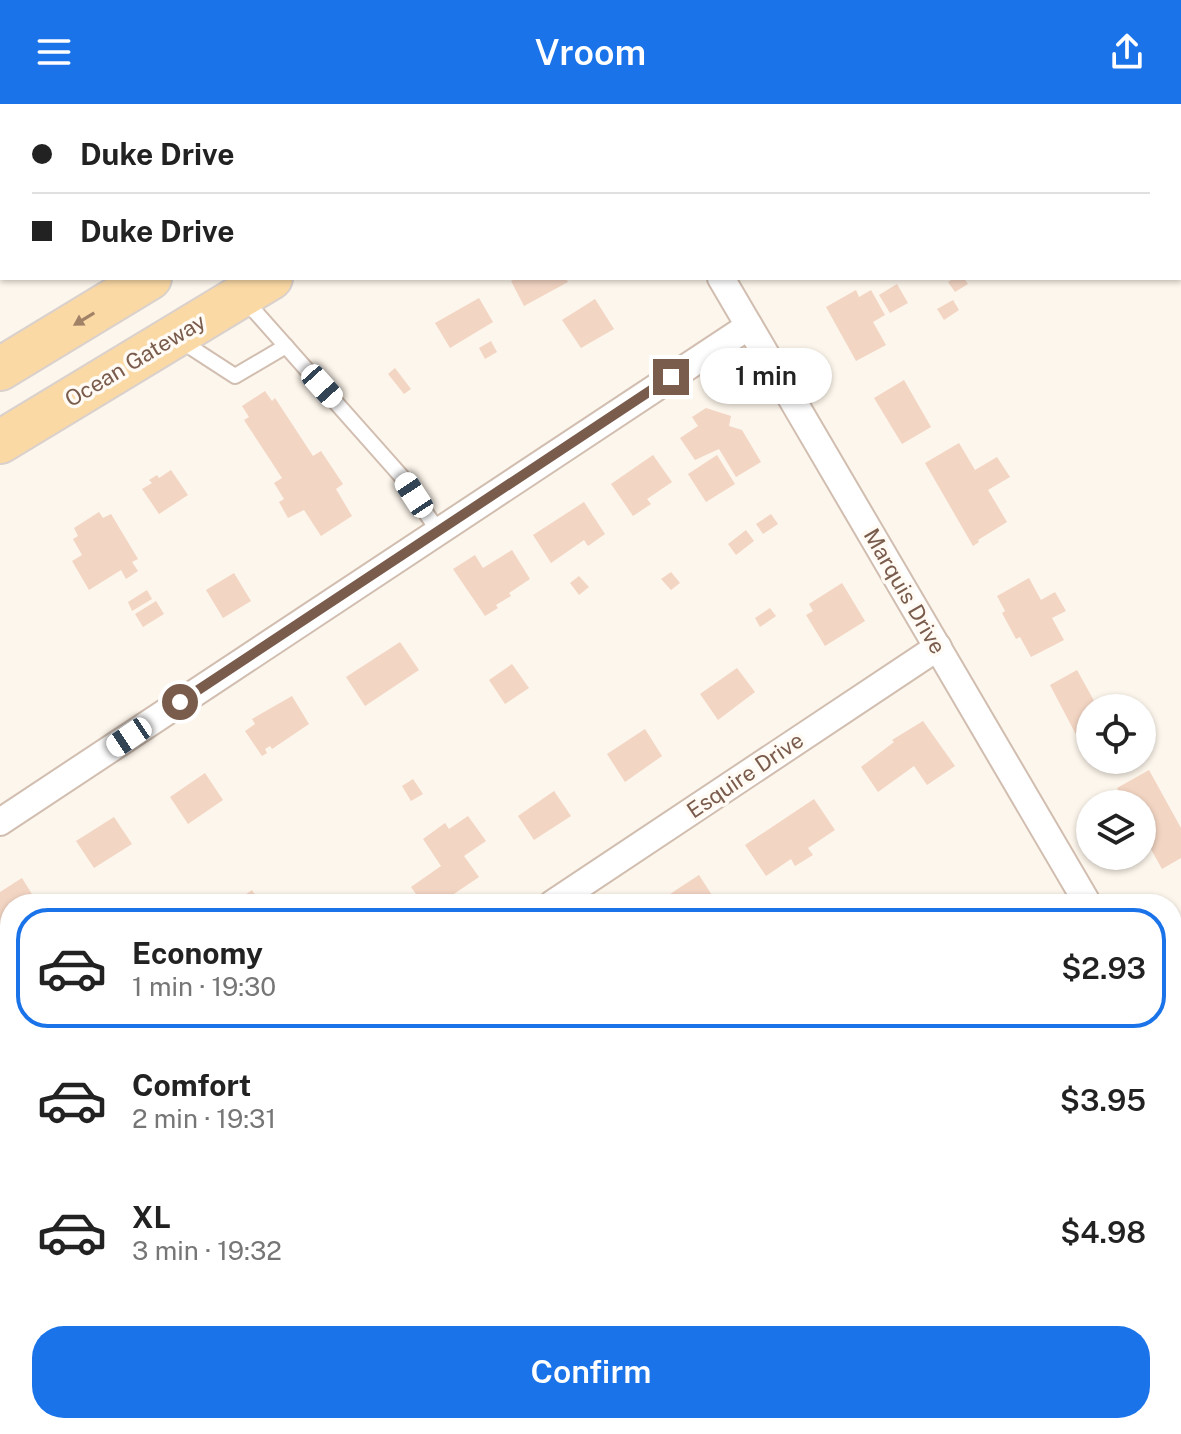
<!DOCTYPE html>
<meta charset="utf-8">
<style>
:root{--surface:#fff;--page:#f2f2f2;--text:#222;--muted:#767676;--line:#e0e0e0;--accent:#1a73e8}
body{margin:0;font-family:"Public Sans",sans-serif;background:var(--page);color:var(--text);height:100vh;display:flex;flex-direction:column;font-size:30px;white-space:nowrap}
*{box-sizing:border-box;margin:0}
p{font-size:26px;color:var(--muted)}
.icon{flex:none;width:44px;height:44px;fill:none;stroke:currentColor;stroke-width:2;stroke-linecap:round;stroke-linejoin:round}
.map{position:relative;flex:1;overflow:hidden}
.details{position:absolute;left:0px;top:790px;width:1182px;height:540px;display:flex;flex-direction:column;background:var(--surface);border-radius:32px 32px 0 0;box-shadow:0 2px 6px #0004}
.details>*{flex:none}
.banner{position:absolute;left:0px;top:0px;width:1182px;height:176px;box-shadow:0 2px 6px #0004;display:grid;align-content:center;height:176px;padding:0 32px;background:var(--surface)}
.controls{position:absolute;left:1076px;top:590px;display:grid;gap:16px}
.controls a{display:grid;place-items:center;width:80px;height:80px;border-radius:50%;background:var(--surface);box-shadow:0 2px 6px #0004;font-size:40px}
.end{position:absolute;width:36px;height:36px;margin:-18px;border:10px solid #7a5c4d;background:#fff;box-shadow:0 0 0 4px #fff}
.from{border-radius:50%}
.bubble{position:absolute;height:56px;border-radius:28px;background:var(--surface);box-shadow:0 2px 6px #0004;font-size:26px;font-weight:600;line-height:56px;text-align:center}
.car{position:absolute;width:24px;height:48px;margin:-24px -12px;border-radius:10px;box-shadow:0 0 6px 2px #0007;background:linear-gradient(#fff 24%,#345 0 40%,#fff 0 76%,#345 0 86%,#fff 0)}
.banner b{display:flex;align-items:center;gap:28px;height:76px;font-size:30px}
.banner b+b{border-top:2px solid var(--line)}
.banner i{width:20px;height:20px;background:var(--text)}
ul{padding:14px 0 0;list-style:none}
li{display:flex;align-items:center;gap:24px;height:120px;margin:0 16px 12px;padding:0 16px;border:4px solid transparent;border-radius:32px}
li div{flex:1}
li b{display:block;font-size:30px}
li em{font-style:normal;font-weight:600}
li.active{border-color:var(--accent)}
li>.icon{width:72px;height:72px;stroke-width:1.5}
.button{display:flex;gap:16px;margin-top:auto;padding:16px 32px}
.button a{flex:1;height:92px;border-radius:32px;background:var(--accent);color:#fff;font-size:32px;font-weight:600;line-height:92px;text-align:center}
header{display:flex;justify-content:space-between;align-items:center;height:104px;padding:0 32px;background:var(--accent);color:#fff;font-size:36px;font-weight:600}
.map>svg:first-child{display:block}
.building{fill:#f3d5c3}
.lines{fill:none;stroke-linecap:round;stroke-linejoin:round}
.service-casing{stroke:#d1beb0;stroke-width:18}
.minor-casing{stroke:#d1beb0;stroke-width:30}
.primary-casing{stroke:#dad1cd;stroke-width:46}
.service{stroke:#fff;stroke-width:14}
.minor{stroke:#fff;stroke-width:26}
.primary{stroke:#fbd9a5;stroke-width:42}
.oneway{fill:#a18267}
.route{stroke:#7a5c4d;stroke-width:10}
.labels{text-anchor:middle;dominant-baseline:central;stroke-width:7;stroke-linejoin:round;paint-order:stroke}
.street-label{font-size:22px;fill:#7a5c4d;stroke:#fffaf3}
</style>
<header><svg class="icon" aria-label="menu" viewBox="0 0 24 24"><path d="M4 6h16M4 12h16M4 18h16"/></svg>Vroom<svg class="icon" aria-label="share" viewBox="0 0 24 24"><path d="M12 15V3M7 8l5-5 5 5M5 13v7h14v-7"/></svg></header>
<div class="map">
<svg width="1181" height="1330" viewBox="0 0 1181 1330">
<rect width="100%" height="100%" fill="#fdf6ec"/>
<g class="building">
<polygon points="516,174 566,174 568,178 524,202 511,177"/>
<polygon points="954,174 964,174 968,180 955,188 948,178"/>
<polygon points="897,180 908,199 890,209 879,191"/>
<polygon points="856,186 859,193 871,186 885,211 873,218 886,241 856,257 826,203"/>
<polygon points="479,194 493,218 450,244 435,219"/>
<polygon points="595,195 614,225 581,244 562,216"/>
<polygon points="953,196 959,206 944,216 937,205"/>
<polygon points="491,237 497,248 485,255 479,244"/>
<polygon points="395,264 411,285 404,290 388,270"/>
<polygon points="904,276 931,323 902,340 874,294"/>
<polygon points="265,287 272,297 275,294 313,352 321,347 343,380 336,385 352,412 321,432 304,406 288,414 279,398 284,395 274,379 282,374 244,316 249,313 242,302"/>
<polygon points="706,304 731,312 729,322 742,326 761,358 736,373 719,345 695,356 680,334 698,322 692,313"/>
<polygon points="959,339 975,366 997,353 1010,373 988,386 1007,418 978,436 979,438 973,442 925,359"/>
<polygon points="653,351 672,378 647,395 651,400 633,412 611,380"/>
<polygon points="717,351 735,380 706,398 688,370"/>
<polygon points="171,366 188,391 159,410 142,385 152,379 149,376 157,371 159,374"/>
<polygon points="584,398 605,430 588,442 584,436 551,459 533,431"/>
<polygon points="99,408 103,414 111,410 138,455 132,458 138,467 126,475 121,466 89,486 72,457 82,451 73,435 78,432 74,424"/>
<polygon points="771,410 778,420 763,430 756,420"/>
<polygon points="746,426 754,437 736,451 728,440"/>
<polygon points="512,446 530,475 509,489 511,492 496,501 498,504 485,512 453,465 475,451 483,464"/>
<polygon points="671,468 680,479 671,486 661,475"/>
<polygon points="234,469 251,497 223,514 206,486"/>
<polygon points="579,472 589,483 579,491 570,479"/>
<polygon points="1029,474 1041,496 1055,488 1066,507 1052,514 1064,536 1031,553 1020,533 1016,535 1002,509 1005,507 997,492"/>
<polygon points="842,479 865,517 825,542 806,511 813,507 809,500"/>
<polygon points="147,486 152,495 132,507 128,498"/>
<polygon points="156,497 164,510 143,523 135,510"/>
<polygon points="770,504 776,512 760,523 755,514"/>
<polygon points="400,538 419,566 365,602 346,573"/>
<polygon points="512,560 529,584 505,600 489,576"/>
<polygon points="737,564 755,588 718,616 700,590"/>
<polygon points="1077,566 1098,604 1090,604 1090,640 1083,644 1050,581"/>
<polygon points="292,592 309,620 272,645 270,642 265,645 267,649 262,652 245,627 255,620 252,615"/>
<polygon points="923,617 955,662 927,681 914,662 878,688 861,663 894,638 892,636"/>
<polygon points="645,625 662,652 625,678 607,650"/>
<polygon points="1149,666 1181,724 1181,754 1162,765 1142,729 1142,700 1126,700 1117,684"/>
<polygon points="205,669 223,696 188,720 170,693"/>
<polygon points="413,675 423,690 411,697 402,682"/>
<polygon points="554,687 571,712 534,736 518,712"/>
<polygon points="814,695 835,726 808,744 813,751 795,762 791,755 766,772 745,741"/>
<polygon points="468,712 486,737 464,752 479,773 439,800 423,800 411,783 441,762 423,735 445,719 449,725"/>
<polygon points="114,713 132,740 94,764 76,737"/>
<polygon points="699,771 717,799 656,800 676,786"/>
<polygon points="22,774 38,800 10,800 10,819 8,821 10,825 10,843 0,849 0,788"/>
<polygon points="252,786 261,800 232,800"/>
<polygon points="1181,1310 1181,1330 1161,1330 1158,1326 1166,1320 1172,1320 1172,1316"/>
<polygon points="66,1320 89,1320 93,1326 86,1330 64,1330 60,1324"/>
<polygon points="352,1320 390,1320 375,1330 358,1330"/>
<polygon points="766,1320 797,1320 782,1330 773,1330"/>
</g>
<g class="lines">
<defs>
<g id="service">
<polyline points="244,195 402,373 438,427"/>
<polyline points="178,235 235,272 286,242"/>
</g>
<g id="minor">
<polyline points="618,0 620,2"/>
<polyline points="721,174 1088,800"/>
<polyline points="0,718 749,222"/>
<polyline points="552,800 938,543"/>
<polyline points="1172,945 1181,960"/>
<polyline points="0,1168 10,1162"/>
<polyline points="539,1330 554,1320"/>
</g>
<g id="primary">
<polyline points="447,2 451,0"/>
<polyline points="593,2 597,0"/>
<polyline points="0,265 150,174"/>
<polyline points="0,338 271,174"/>
</g>
</defs>
<use href="#service" class="service-casing"/>
<use href="#minor" class="minor-casing"/>
<use href="#primary" class="primary-casing"/>
<use href="#service" class="service"/>
<use href="#minor" class="minor"/>
<use href="#primary" class="primary"/>
</g>
<defs><path id="oneway-solid" d="M-6-.8H1V-3.2L6.5 0L1 3.2V.8H-6Z" transform="scale(2)"/></defs>
<use class="oneway" href="#oneway-solid" transform="translate(84 215) rotate(149)"/>
<g class="lines">
<polyline class="route" points="180,598 671,273"/>
</g>
<g class="labels">
<g class="street-label">
<text transform="translate(135 256) rotate(-31)">Ocean Gateway</text>
<text transform="translate(905 487) rotate(60)">Marquis Drive</text>
<text transform="translate(745 671) rotate(-34)">Esquire Drive</text>
</g>
</g>
</svg>
<div class="controls">
<a><svg class="icon" aria-label="locate" viewBox="0 0 24 24"><circle cx="12" cy="12" r="6"/><path d="M12 2v4M12 18v4M2 12h4M18 12h4"/></svg></a>
<a><svg class="icon" aria-label="layers" viewBox="0 0 24 24"><path d="M12 4l9 5-9 5-9-5zM3 14l9 5 9-5"/></svg></a>
</div>
<i class="end from" style="left:180px;top:598px"></i>
<i class="end" style="left:671px;top:273px"></i>
<div class="bubble" style="left:700px;top:244px;width:132px">1 min</div>
<i class="car" style="left:322px;top:282px;rotate:138deg"></i>
<i class="car" style="left:414px;top:391px;rotate:327deg"></i>
<i class="car" style="left:129px;top:633px;rotate:236deg"></i>
<div class="banner">
<b><i class="from"></i>Duke Drive</b>
<b><i></i>Duke Drive</b>
</div>
<section class="details">
<ul>
<li class="active"><svg class="icon" aria-label="car" viewBox="0 0 24 24"><path d="M5 17H2v-5l4-1 3-4h7l3 4 3 1v5h-3M9 17h6M6 11h13"/><circle cx="7" cy="17" r="2"/><circle cx="17" cy="17" r="2"/></svg><div><b>Economy</b><p>1 min · 19:30</p></div><em>$2.93</em></li>
<li><svg class="icon" aria-label="car" viewBox="0 0 24 24"><path d="M5 17H2v-5l4-1 3-4h7l3 4 3 1v5h-3M9 17h6M6 11h13"/><circle cx="7" cy="17" r="2"/><circle cx="17" cy="17" r="2"/></svg><div><b>Comfort</b><p>2 min · 19:31</p></div><em>$3.95</em></li>
<li><svg class="icon" aria-label="car" viewBox="0 0 24 24"><path d="M5 17H2v-5l4-1 3-4h7l3 4 3 1v5h-3M9 17h6M6 11h13"/><circle cx="7" cy="17" r="2"/><circle cx="17" cy="17" r="2"/></svg><div><b>XL</b><p>3 min · 19:32</p></div><em>$4.98</em></li>
</ul>
<div class="button"><a>Confirm</a></div>
</section>
</div>
